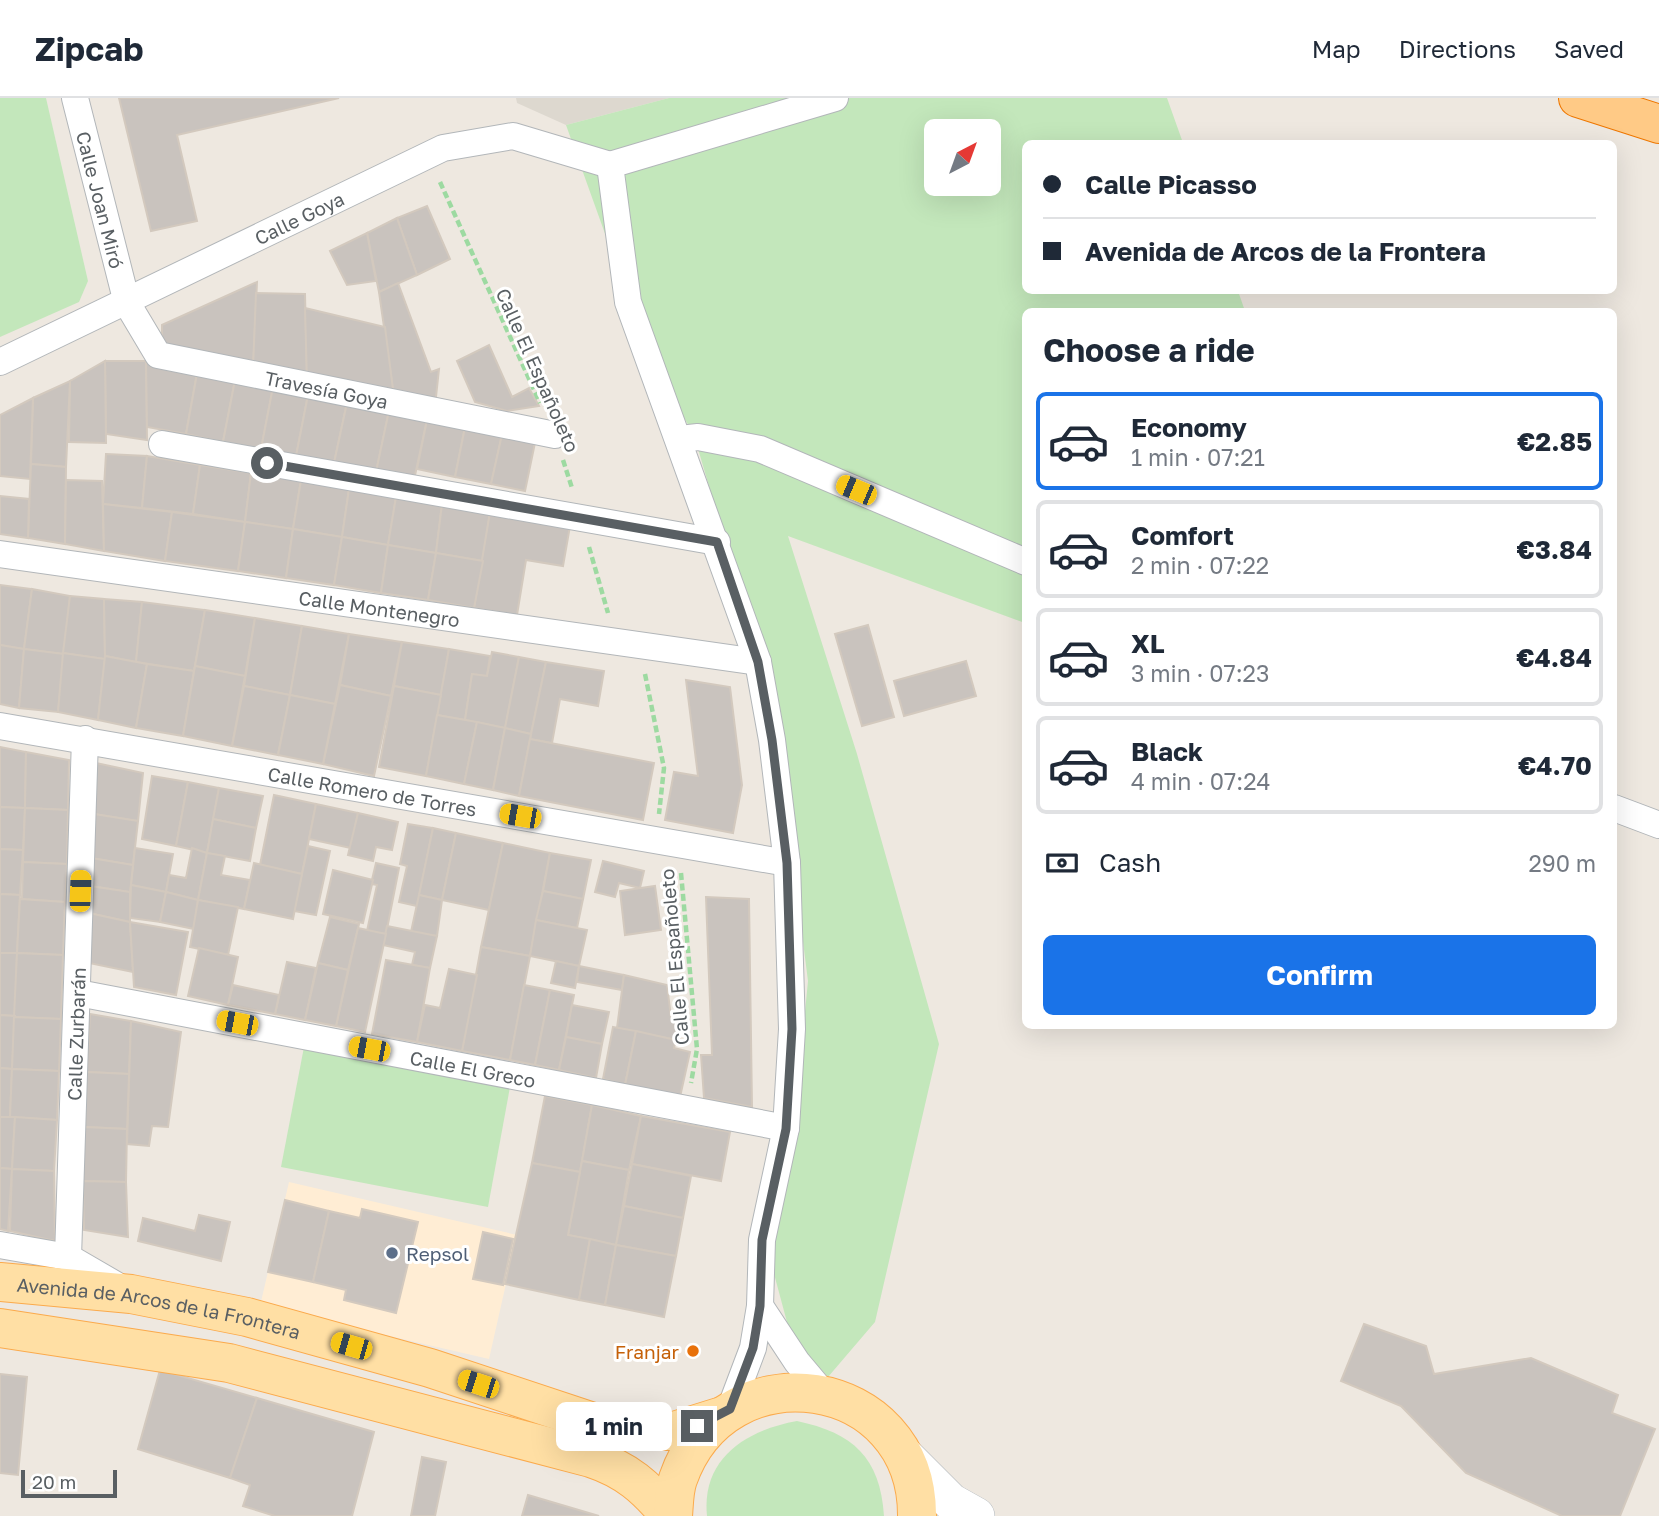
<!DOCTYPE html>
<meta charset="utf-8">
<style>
:root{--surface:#fff;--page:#f2f2f3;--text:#1f2937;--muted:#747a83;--line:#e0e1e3;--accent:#1a73e8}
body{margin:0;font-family:"Golos Text",sans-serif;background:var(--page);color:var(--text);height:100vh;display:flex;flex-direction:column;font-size:26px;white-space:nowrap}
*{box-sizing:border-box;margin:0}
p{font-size:23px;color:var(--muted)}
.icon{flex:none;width:38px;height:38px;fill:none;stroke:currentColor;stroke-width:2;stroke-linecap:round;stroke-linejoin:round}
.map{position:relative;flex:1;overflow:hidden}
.side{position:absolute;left:1022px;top:210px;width:595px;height:721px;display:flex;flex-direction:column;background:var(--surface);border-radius:10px;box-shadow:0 7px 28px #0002}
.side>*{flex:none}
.hud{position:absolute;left:1022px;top:42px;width:595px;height:154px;border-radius:10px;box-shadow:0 7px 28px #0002;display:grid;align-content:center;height:154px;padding:0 21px;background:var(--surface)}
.needle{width:46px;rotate:41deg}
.fabs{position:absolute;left:924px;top:21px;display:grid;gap:14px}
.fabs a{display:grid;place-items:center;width:77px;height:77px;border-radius:10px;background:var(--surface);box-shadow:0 7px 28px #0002;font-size:35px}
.scale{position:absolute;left:21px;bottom:18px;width:96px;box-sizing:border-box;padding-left:7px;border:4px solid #595f63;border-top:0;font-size:19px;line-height:24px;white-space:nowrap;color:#595f63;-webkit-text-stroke:5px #fff;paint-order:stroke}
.end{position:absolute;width:32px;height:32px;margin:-16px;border:9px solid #595f63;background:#fff;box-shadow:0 0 0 4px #fff}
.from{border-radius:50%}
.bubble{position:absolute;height:49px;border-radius:10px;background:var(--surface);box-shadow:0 7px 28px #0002;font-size:23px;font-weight:700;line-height:49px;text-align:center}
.car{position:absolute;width:21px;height:42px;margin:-21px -10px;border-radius:9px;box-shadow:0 0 5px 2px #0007;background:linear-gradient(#f5c518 24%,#345 0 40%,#f5c518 0 76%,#345 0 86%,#f5c518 0)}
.hud b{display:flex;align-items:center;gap:24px;height:66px;font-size:26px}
.hud b+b{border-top:2px solid var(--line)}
.hud i{width:18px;height:18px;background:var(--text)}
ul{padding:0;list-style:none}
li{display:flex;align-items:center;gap:21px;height:98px;margin:0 14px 10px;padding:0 7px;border:4px solid var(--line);border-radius:10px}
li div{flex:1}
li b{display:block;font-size:26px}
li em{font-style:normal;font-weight:700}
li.on{border-color:var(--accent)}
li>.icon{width:63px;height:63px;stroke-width:1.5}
h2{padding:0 21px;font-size:32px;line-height:84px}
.pay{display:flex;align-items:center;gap:18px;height:77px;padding:0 21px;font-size:26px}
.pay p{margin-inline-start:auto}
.primary-button{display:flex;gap:14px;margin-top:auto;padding:14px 21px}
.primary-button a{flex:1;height:80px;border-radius:10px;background:var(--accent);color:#fff;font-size:28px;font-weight:700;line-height:80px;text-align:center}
header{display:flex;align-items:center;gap:42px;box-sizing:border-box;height:98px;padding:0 35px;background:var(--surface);border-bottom:2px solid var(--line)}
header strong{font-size:33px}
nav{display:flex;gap:38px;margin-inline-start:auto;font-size:24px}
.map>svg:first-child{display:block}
.commercial{fill:#ffedd4}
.education{fill:#ddd8cf}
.green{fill:#c3e7bb;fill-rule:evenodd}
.building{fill:#c9c3be;stroke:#d3c9be;stroke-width:2}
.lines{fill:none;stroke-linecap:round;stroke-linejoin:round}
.street-casing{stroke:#b2b6b9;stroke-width:28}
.secondary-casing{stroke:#b2b8bd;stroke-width:38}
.primary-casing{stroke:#fbaa4c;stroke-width:40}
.highway-casing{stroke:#e70;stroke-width:40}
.path{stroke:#9ddaa1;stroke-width:4.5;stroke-dasharray:7 3.5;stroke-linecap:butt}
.street{stroke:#fff;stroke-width:26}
.secondary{stroke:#fff;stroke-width:37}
.primary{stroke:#ffdfa4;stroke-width:38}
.highway{stroke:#ffca86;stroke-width:38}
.route{stroke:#595f63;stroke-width:9}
.service-dot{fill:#5c6f8a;stroke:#fff;stroke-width:2.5}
.food-dot{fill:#e8710a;stroke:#fff;stroke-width:2.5}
.labels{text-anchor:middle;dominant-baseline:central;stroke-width:6;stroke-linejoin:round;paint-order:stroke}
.street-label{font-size:19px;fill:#595f63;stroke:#fff}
.service-label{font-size:19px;fill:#4e5e75;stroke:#fff;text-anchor:start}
.food-label{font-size:19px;fill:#c56008;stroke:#fff;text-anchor:end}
</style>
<header>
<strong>Zipcab</strong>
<nav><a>Map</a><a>Directions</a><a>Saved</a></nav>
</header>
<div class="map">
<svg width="1659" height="1418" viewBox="0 0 1659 1418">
<rect width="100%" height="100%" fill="#eee8e0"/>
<polygon class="commercial" points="289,1084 517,1137 489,1261 260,1208"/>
<polygon class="education" points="516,0 669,0 566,27 517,5"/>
<g class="green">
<polygon points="0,0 46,0 88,183 79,204 0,239"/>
<path d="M669,0H1167L1183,45L1026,46V192L1238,193L1245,213L1026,214L1025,525L788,438L857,656L939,946L875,1224L828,1279L791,1239L766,1146L794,1026L808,883L773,607L694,337L650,261L566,27ZM936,33H989V86H936Z"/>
<polygon points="304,949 510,989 488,1109 281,1069"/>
<path d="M797,1323C853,1335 880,1359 884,1418H707C701,1360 747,1332 797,1323Z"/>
</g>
<g class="building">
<polygon points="119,0 339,0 177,37 197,123 151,133"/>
<polygon points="427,108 450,161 417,177 397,120"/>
<polygon points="397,120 417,177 379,194 367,135"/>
<polygon points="367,135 376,183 347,187 330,153"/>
<polygon points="257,184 253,271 162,252 162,227"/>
<polygon points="398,185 431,274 439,271 435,308 394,299 379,194"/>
<polygon points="256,195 305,196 307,283 253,271"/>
<polygon points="305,210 385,229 394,299 307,283"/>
<polygon points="489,247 512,299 529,290 539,308 507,313 475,304 457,263"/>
<polygon points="105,263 146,263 147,342 106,336"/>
<polygon points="105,263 106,345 69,344 70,283"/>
<polygon points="146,263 198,270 186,336 147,329"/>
<polygon points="198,270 236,277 223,344 186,336"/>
<polygon points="236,277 274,284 261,351 223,344"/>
<polygon points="70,283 66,369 31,366 33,300"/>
<polygon points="274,284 309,292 296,358 261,351"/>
<polygon points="309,292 348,300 334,365 296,358"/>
<polygon points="33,300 30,381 0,378 0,317"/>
<polygon points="348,300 390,308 376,374 334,365"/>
<polygon points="390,308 428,317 414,382 376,374"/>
<polygon points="428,317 466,324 455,379 417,371"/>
<polygon points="466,324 503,332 491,386 455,379"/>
<polygon points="503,332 536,340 525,393 491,386"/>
<polygon points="106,356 147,358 142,410 103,406"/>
<polygon points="147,358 200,367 193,416 142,410"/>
<polygon points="31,366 66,369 65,446 28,440"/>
<polygon points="200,367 251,375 245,424 193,416"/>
<polygon points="251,375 301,382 293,431 245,424"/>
<polygon points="66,382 102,383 104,453 65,446"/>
<polygon points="301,382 349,391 342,439 293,431"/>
<polygon points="349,391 396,399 388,447 342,439"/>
<polygon points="0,398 29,401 28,440 0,436"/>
<polygon points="396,399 442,406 436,455 388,447"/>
<polygon points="103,406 172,414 165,463 104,453"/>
<polygon points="442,406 490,414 483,463 436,455"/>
<polygon points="172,414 245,424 238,473 165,463"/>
<polygon points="490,414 570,428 563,468 526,462 517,517 474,510"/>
<polygon points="245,424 293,431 286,480 238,473"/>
<polygon points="293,431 342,439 334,487 286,480"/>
<polygon points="342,439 388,447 381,495 334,487"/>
<polygon points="388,447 436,455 428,502 381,495"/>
<polygon points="436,455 483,463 474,510 428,502"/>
<polygon points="0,487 32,491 24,551 0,547"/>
<polygon points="32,491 70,498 64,556 24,551"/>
<polygon points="70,498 104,501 105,561 63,555"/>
<polygon points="104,501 142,504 136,564 105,558"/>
<polygon points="142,504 205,512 194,573 136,564"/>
<polygon points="205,512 255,520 245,578 195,568"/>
<polygon points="255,520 302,528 290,597 244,588"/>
<polygon points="868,527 894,619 862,628 835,536"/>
<polygon points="302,528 349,536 335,606 290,597"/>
<polygon points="349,536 402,544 391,598 340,587"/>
<polygon points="402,544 449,551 441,597 394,588"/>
<polygon points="0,547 24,551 19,610 0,606"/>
<polygon points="24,551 64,556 58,614 19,610"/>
<polygon points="449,551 490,558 487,578 472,576 465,622 437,617"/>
<polygon points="492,554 519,559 505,630 465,622 472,576 487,578"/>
<polygon points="63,555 105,561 98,622 58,614"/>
<polygon points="105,558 147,566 136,630 98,622"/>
<polygon points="519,559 546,564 531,636 505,630"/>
<polygon points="966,563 976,598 904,618 894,583"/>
<polygon points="546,564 604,573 598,608 560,601 552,645 530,641"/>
<polygon points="147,566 194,573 183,638 136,630"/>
<polygon points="195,568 245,578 232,648 183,638"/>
<polygon points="686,582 730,589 742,687 733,735 665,722 674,674 698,678"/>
<polygon points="340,587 391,598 374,678 323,666"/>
<polygon points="244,588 290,597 278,657 232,648"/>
<polygon points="394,588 441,597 426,678 379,669"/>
<polygon points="290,597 335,606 323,666 278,657"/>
<polygon points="437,617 477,624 464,686 426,678"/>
<polygon points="477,624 505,630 493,692 464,686"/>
<polygon points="505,630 531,636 519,698 493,692"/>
<polygon points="530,641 654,665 643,722 519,698"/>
<polygon points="0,649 26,654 25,710 0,709"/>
<polygon points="26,654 69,662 68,712 25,710"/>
<polygon points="96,665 143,675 138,723 94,716"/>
<polygon points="152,678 188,684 176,748 142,741"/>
<polygon points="188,684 219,690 207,755 176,748"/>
<polygon points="219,690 263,698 256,730 213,721"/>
<polygon points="274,697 316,706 302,776 260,767"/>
<polygon points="316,706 358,715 351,750 309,741"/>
<polygon points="0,709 25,710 23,752 0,751"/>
<polygon points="25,710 68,712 67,766 23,764"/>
<polygon points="358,715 398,724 392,752 376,749 373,763 348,757"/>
<polygon points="94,716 138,723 133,767 91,760"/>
<polygon points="213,721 256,730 250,763 207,755"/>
<polygon points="408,726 433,730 417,808 399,804 407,768 400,766"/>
<polygon points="433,730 456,735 442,802 419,797"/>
<polygon points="456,735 503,745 489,812 442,802"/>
<polygon points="503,745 550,755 530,858 481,849"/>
<polygon points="308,748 330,753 316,817 294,813"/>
<polygon points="135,750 173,756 166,794 131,787"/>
<polygon points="192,750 207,755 198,802 166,794 169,777 186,780"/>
<polygon points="0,751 23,752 20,797 0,796"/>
<polygon points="207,755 225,758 221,777 250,782 244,811 198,802"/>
<polygon points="550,755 591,762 583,801 543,793"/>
<polygon points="91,760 133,767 130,794 90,788"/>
<polygon points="603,763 644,773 640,790 619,785 615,799 595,794"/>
<polygon points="23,764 67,766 65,804 22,801"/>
<polygon points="254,765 302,776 293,821 244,811"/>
<polygon points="376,765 399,770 386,836 367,833 377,787 371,786"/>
<polygon points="333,772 373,782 363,825 323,816"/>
<polygon points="131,787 166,794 160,824 130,820"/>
<polygon points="90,788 130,794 130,824 89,815"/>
<polygon points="655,788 661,832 625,837 620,793"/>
<polygon points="543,793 583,801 577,830 536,822"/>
<polygon points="166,794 198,802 194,831 160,824"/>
<polygon points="0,796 20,797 17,855 0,855"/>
<polygon points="419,797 442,802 437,838 411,834"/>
<polygon points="706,799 749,801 752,1009 704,1000 701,957 712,957"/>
<polygon points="20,801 65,804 63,857 17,855"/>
<polygon points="198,802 238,809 228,857 190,849"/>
<polygon points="89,815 130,824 133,874 89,865"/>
<polygon points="330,819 359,826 348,872 318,865"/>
<polygon points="536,822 587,832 579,868 530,858"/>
<polygon points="130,824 188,834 176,897 134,889"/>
<polygon points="387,828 437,838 430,870 412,867 415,854 383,847"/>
<polygon points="358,830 386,836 365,934 336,928"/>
<polygon points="481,849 530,858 510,962 462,953"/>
<polygon points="199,850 238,859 228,907 188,898"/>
<polygon points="0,855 17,855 15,918 0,917"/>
<polygon points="17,855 63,857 61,921 14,919"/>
<polygon points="386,862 430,870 417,944 372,936"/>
<polygon points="556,863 579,868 575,890 551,885"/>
<polygon points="287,864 316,870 305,922 275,916"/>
<polygon points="318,865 348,872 336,928 305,922"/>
<polygon points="579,868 624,877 622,892 577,884"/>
<polygon points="449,871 477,877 462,953 417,944 425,907 440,910"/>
<polygon points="624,877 667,887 671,919 679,921 676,942 617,930"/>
<polygon points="233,887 279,897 275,916 228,907"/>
<polygon points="524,887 550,892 535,967 510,962"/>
<polygon points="550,892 574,897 559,972 535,967"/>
<polygon points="572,907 609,914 602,946 566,939"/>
<polygon points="90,916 131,923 129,976 87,974"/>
<polygon points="0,917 15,918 12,971 0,970"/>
<polygon points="14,919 61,921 59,973 12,971"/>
<polygon points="131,923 181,934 168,1029 152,1028 149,1048 127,1046"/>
<polygon points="613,929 636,933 625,987 603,981"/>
<polygon points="636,933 676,942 674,950 690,954 680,999 625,987"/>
<polygon points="566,939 602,946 596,980 559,972"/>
<polygon points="0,970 12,971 10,1019 0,1019"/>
<polygon points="12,971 59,973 57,1022 10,1019"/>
<polygon points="87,974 129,976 127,1031 85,1029"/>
<polygon points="545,998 592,1007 580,1074 532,1065"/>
<polygon points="592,1007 641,1018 629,1072 582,1063"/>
<polygon points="641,1018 730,1034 721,1083 632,1066"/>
<polygon points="0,1019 15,1019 12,1071 0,1070"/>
<polygon points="15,1019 57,1022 54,1073 12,1071"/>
<polygon points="85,1029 127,1031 126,1084 83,1083"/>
<polygon points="582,1063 629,1072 616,1147 568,1137"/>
<polygon points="532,1065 580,1074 568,1137 590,1141 579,1202 505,1186"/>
<polygon points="632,1066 691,1078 683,1120 624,1108"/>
<polygon points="0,1070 12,1071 8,1133 0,1131"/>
<polygon points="12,1071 54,1073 55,1143 10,1133"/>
<polygon points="83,1083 126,1084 128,1139 84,1132"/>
<polygon points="285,1102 329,1113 313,1184 268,1174"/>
<polygon points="624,1108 683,1120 676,1158 616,1147"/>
<polygon points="362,1111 418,1124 396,1215 344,1202 346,1192 313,1184 329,1113 360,1120"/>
<polygon points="199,1117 230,1124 221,1163 138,1143 143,1120 195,1133"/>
<polygon points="483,1134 513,1141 503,1187 473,1181"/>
<polygon points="590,1141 616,1147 605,1207 579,1202"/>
<polygon points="616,1147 676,1158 664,1219 605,1207"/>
<polygon points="1364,1226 1426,1248 1434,1276 1531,1260 1618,1297 1612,1315 1655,1331 1620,1418 1562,1418 1466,1375 1401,1308 1341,1283"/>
<polygon points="160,1272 257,1300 230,1380 138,1351"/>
<polygon points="0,1276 27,1279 18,1377 0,1375"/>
<polygon points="257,1300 374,1334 352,1418 275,1418 243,1408 250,1387 230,1380"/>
<polygon points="422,1359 446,1364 435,1418 411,1418"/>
<polygon points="528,1397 599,1418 522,1418"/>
</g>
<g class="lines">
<defs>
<g id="street">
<path id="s1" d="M75,0L127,205L158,257L555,337"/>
<path id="s2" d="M0,264L443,50L513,38L610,67"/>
<polyline points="680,341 698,339 760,351 1026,464"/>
<polyline points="162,346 717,444"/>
<path id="s3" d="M0,456L758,564"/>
<path id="s4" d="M0,628L787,765"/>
<polyline points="85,641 68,1159 123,1191"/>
<polyline points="1614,710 1659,727"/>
<path id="s5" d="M78,895L786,1030"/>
<polyline points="0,1147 68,1159"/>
<polyline points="760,1208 797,1264 824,1296"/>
<polyline points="730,1311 753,1250 760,1208 762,1142 786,1030 792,931 787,765 772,642 758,564 628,204 610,67 835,0"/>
</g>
<polyline id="secondary" points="903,1356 951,1404 976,1418"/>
<g id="primary">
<path id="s6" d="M0,1184L131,1196L247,1219L430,1270L599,1326L643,1333H674L719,1319"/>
<path d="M0,1230L229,1265L591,1360C627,1372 646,1389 670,1418"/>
<path d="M673,1418C674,1406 674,1392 678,1381C725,1247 918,1276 917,1418"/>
</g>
<polyline id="highway" points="1578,0 1659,26"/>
</defs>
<use href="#street" class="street-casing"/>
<use href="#secondary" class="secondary-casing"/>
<use href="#primary" class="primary-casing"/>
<use href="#highway" class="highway-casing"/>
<g class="path">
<polyline points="440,84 540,305"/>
<polyline points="563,362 572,390"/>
<polyline points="589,449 608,515"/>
<polyline points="645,576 664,670 659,716"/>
<polyline points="681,775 697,951 691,985"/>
</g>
<use href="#street" class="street"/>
<use href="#secondary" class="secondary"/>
<use href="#primary" class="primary"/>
<use href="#highway" class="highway"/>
</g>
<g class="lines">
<polyline class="route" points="267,365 717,444 758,564 772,642 787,765 792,931 786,1031 762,1142 760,1208 753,1250 730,1311 697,1328"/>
</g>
<circle class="service-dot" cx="392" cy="1155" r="7"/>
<circle class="food-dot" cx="693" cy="1253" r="7"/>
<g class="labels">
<g class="street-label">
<text stroke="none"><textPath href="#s1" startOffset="105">Calle Joan Miró</textPath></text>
<text stroke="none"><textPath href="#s2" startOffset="332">Calle Goya</textPath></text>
<text transform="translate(538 272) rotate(66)">Calle El Españoleto</text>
<text stroke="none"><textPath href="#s1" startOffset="444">Travesía Goya</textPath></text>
<text stroke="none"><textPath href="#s3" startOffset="383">Calle Montenegro</textPath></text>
<text stroke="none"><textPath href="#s4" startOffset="378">Calle Romero de Torres</textPath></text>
<text transform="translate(674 859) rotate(-95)">Calle El Españoleto</text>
<text transform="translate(76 936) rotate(-88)">Calle Zurbarán</text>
<text stroke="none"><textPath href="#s5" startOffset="402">Calle El Greco</textPath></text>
<text stroke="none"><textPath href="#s6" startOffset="161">Avenida de Arcos de la Frontera</textPath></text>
</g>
<g class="service-label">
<text x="406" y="1155">Repsol</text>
</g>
<g class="food-label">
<text x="679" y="1253">Franjar</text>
</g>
</g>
</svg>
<div class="fabs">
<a><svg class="needle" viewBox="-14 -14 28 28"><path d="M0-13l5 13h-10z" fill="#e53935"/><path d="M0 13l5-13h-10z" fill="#747a83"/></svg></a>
</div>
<div class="scale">20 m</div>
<i class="end from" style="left:267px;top:365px"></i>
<i class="end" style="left:697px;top:1328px"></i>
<div class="bubble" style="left:556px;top:1304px;width:116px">1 min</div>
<i class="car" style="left:856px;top:392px;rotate:293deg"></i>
<i class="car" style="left:520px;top:718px;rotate:280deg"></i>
<i class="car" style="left:80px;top:793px;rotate:2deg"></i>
<i class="car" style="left:237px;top:925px;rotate:281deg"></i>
<i class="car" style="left:369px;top:951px;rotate:281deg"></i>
<i class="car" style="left:351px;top:1248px;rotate:286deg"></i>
<i class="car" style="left:478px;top:1286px;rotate:288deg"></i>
<div class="hud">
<b><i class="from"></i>Calle Picasso</b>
<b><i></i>Avenida de Arcos de la Frontera</b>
</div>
<section class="side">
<h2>Choose a ride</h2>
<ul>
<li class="on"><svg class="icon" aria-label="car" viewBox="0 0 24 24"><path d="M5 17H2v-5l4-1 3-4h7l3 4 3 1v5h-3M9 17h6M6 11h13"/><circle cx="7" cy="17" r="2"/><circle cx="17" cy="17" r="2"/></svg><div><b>Economy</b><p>1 min · 07:21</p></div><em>€2.85</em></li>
<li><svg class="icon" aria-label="car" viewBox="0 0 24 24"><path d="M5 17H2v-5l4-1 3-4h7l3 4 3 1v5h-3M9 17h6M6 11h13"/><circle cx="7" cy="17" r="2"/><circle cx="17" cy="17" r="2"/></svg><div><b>Comfort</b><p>2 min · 07:22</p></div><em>€3.84</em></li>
<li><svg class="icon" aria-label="car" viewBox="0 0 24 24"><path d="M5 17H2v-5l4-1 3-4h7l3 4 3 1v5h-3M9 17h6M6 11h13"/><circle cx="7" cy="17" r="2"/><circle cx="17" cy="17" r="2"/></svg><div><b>XL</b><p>3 min · 07:23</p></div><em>€4.84</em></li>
<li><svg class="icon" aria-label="car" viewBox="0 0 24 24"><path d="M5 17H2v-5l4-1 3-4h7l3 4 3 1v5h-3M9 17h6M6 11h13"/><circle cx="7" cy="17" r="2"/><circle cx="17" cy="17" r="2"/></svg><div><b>Black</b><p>4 min · 07:24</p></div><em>€4.70</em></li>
</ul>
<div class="pay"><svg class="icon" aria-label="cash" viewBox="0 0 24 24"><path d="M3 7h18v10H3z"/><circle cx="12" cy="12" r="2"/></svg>Cash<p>290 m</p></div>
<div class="primary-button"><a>Confirm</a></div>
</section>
</div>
